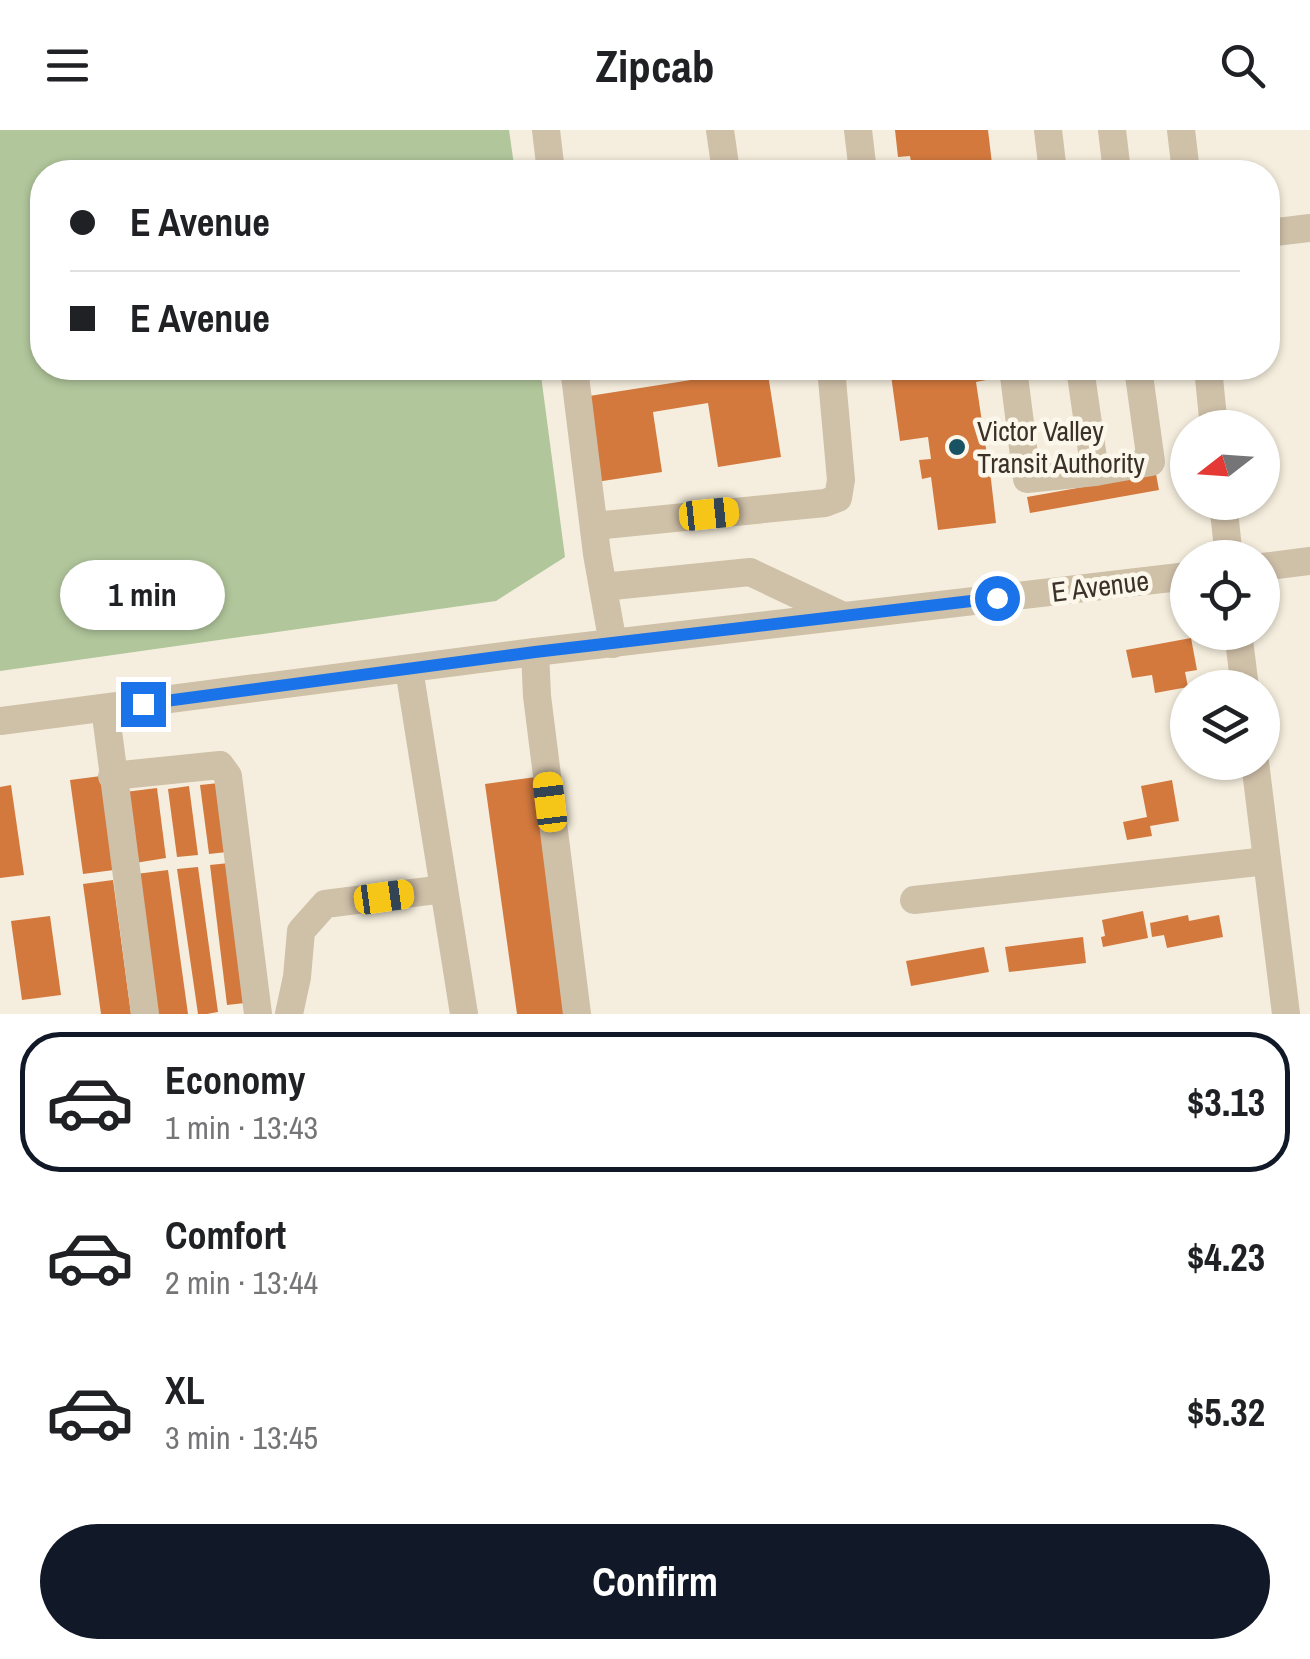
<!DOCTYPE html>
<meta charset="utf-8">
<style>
:root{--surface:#fff;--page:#f2f2f2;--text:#202124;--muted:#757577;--line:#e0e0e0;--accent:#111827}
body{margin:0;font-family:"Archivo Narrow",sans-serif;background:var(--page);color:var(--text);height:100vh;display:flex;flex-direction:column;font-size:38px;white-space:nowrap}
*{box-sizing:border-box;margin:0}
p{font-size:32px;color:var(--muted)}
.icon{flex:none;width:55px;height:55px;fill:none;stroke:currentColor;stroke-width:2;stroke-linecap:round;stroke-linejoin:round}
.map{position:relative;height:884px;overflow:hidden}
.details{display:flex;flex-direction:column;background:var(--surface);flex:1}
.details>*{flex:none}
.hud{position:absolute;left:30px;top:30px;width:1250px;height:220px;border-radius:40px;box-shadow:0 2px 8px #0004;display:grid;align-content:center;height:220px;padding:0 40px;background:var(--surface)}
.needle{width:65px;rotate:253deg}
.buttons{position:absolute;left:1170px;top:280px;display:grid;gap:20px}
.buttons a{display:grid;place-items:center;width:110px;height:110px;border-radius:50%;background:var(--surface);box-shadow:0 2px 8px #0004;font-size:50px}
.end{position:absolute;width:45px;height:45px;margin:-22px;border:12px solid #1a73e8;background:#fff;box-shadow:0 0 0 5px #fff}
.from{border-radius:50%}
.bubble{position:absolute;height:70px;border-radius:35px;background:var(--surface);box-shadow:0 2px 8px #0004;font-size:32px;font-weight:700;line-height:70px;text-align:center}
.car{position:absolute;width:30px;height:60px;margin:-30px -15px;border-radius:12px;box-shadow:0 0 8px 2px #0007;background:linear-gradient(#f5c518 24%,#345 0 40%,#f5c518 0 76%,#345 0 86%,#f5c518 0)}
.hud b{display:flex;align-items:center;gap:35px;height:95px;font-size:38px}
.hud b+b{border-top:2px solid var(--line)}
.hud i{width:25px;height:25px;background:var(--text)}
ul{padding:18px 0 0;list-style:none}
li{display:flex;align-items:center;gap:30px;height:140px;margin:0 20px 15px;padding:0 20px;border:5px solid transparent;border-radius:40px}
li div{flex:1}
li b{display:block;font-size:38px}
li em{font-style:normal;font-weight:700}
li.active{border-color:var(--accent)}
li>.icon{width:90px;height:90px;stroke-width:1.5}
.cta{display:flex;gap:20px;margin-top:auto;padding:20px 40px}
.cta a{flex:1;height:115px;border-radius:60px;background:var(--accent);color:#fff;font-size:40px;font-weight:700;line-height:115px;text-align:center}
header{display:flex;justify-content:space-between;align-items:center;height:130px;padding:0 40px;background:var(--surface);font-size:45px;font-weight:700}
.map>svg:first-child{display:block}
.green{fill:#b1c69b}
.building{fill:#d3793e}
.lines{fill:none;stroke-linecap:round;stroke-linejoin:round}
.minor{stroke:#cfc0a8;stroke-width:28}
.route{stroke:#1a73e8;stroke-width:12}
.poi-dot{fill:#195262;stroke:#fcf7eb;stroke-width:4}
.labels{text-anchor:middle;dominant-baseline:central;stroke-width:9;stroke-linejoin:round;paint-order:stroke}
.poi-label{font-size:28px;fill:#3b3129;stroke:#fcf7eb;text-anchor:start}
.street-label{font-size:28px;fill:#3b3129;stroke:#fcf7eb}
</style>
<header><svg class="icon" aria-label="menu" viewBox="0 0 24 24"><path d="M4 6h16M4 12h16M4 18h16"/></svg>Zipcab<svg class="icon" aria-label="search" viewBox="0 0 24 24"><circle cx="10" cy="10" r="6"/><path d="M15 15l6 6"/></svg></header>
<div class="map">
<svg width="1310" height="884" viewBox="0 0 1310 884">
<rect width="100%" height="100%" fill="#f5eede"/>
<polygon class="green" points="0,0 509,0 515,42 42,42 42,238 540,238 565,427 496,471 0,541"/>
<g class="building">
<polygon points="895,0 988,0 993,42 913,42 910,26 898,27"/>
<polygon points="767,238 781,327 718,337 708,273 653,282 662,342 596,352 583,267"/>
<polygon points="890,238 984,238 986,250 976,252 987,325 995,324 997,338 990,341 996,393 938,400 931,347 922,349 919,330 931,329 928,307 900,311"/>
<polygon points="1156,344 1159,360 1030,383 1027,367"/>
<polygon points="1191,508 1197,540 1185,542 1188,557 1155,563 1152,545 1132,548 1126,520"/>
<polygon points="101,646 114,740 83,744 70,650"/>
<polygon points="536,647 568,884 517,884 485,654"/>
<polygon points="1172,650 1179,691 1150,696 1152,706 1127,710 1123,692 1147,687 1141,656"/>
<polygon points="219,653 227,722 209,724 200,655"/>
<polygon points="11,655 24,745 0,748 0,657"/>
<polygon points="189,656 198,725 177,727 168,659"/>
<polygon points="157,658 166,728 135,733 125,662"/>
<polygon points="229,733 245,873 227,875 210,735"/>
<polygon points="198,737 218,882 207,884 198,884 177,739"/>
<polygon points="168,740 188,884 155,884 136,744"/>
<polygon points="113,750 131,884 101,884 83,754"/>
<polygon points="1143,781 1148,808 1103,817 1101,807 1105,806 1102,790"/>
<polygon points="1188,785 1189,791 1219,785 1223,807 1167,818 1164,805 1152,807 1150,793"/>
<polygon points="50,786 61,865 22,870 11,791"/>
<polygon points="1083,807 1086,833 1009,842 1005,817"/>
<polygon points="984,817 989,842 911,856 906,831"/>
</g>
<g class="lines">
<g class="minor">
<polyline points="546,0 551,42"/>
<polyline points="720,0 726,42"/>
<polyline points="858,0 863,42"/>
<polyline points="1048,0 1053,42"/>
<polyline points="1112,0 1117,42"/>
<polyline points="1181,0 1186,42"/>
<polyline points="1268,103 1310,98"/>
<polyline points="574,238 597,424 613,514"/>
<polyline points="1013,238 1027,349 1095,342 1151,332 1138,238"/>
<polyline points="1080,238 1095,342"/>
<polyline points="1208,238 1214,298"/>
<polyline points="1223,372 1229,428"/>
<polyline points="594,396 825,373 838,368 841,350 831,238"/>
<polyline points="1262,437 1310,431"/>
<polyline points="603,457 750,442 843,486"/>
<polyline points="1238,502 1245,558"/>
<polyline points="535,522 537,566 577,884"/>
<polyline points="409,539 464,884"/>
<polyline points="105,578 145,884"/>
<polyline points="0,591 535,522 1188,446"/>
<polyline points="1255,632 1286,884"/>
<polyline points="112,646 220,635 228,646 258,884"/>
<polyline points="914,770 1267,731"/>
<polyline points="289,884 297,847 301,801 325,774 444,759"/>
</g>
</g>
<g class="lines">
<polyline class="route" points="143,574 535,522 997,468"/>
</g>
<circle class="poi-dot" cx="957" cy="317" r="10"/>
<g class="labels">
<g class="poi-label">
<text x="977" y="301">Victor Valley<tspan x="977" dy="32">Transit Authority</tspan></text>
</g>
<g class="street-label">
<text transform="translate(1100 456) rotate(-7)">E Avenue</text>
</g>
</g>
</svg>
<div class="buttons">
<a><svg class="needle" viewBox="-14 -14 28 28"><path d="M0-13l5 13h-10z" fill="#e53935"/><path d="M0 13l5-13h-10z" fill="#757577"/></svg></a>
<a><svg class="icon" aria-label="locate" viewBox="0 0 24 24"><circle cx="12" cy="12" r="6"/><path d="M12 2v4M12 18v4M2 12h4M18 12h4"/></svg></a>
<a><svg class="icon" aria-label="layers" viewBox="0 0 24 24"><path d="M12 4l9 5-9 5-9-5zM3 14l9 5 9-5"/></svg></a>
</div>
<i class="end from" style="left:997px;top:468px"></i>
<i class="end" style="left:143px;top:574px"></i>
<div class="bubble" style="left:60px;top:430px;width:165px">1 min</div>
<i class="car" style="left:709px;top:384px;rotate:84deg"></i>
<i class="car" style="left:550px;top:672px;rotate:353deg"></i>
<i class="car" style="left:384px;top:767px;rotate:82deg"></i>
<div class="hud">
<b><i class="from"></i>E Avenue</b>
<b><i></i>E Avenue</b>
</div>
</div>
<section class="details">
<ul>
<li class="active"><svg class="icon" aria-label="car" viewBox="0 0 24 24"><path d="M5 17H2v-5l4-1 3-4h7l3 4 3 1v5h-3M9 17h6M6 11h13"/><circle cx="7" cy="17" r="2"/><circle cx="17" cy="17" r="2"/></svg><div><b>Economy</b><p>1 min · 13:43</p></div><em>$3.13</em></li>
<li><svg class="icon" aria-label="car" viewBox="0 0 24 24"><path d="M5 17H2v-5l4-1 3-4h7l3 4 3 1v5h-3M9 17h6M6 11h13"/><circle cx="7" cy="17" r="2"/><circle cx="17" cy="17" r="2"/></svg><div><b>Comfort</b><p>2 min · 13:44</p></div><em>$4.23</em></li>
<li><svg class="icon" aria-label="car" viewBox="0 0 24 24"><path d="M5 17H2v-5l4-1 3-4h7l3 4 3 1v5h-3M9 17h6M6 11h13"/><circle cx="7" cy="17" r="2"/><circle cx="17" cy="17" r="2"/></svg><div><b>XL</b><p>3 min · 13:45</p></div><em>$5.32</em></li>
</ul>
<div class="cta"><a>Confirm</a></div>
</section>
